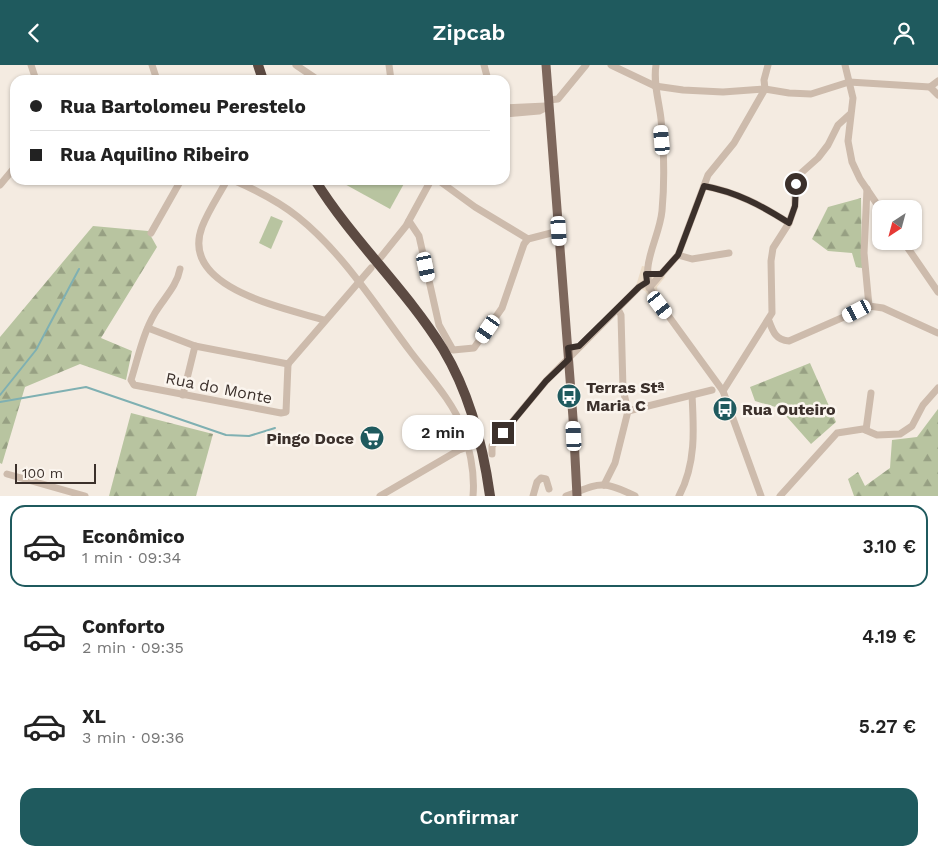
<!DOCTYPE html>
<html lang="pt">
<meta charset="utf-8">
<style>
:root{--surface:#fff;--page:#f2f2f2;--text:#222;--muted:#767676;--line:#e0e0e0;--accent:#1f5a5e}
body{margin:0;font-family:"Work Sans",sans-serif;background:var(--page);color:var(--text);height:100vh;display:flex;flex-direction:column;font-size:19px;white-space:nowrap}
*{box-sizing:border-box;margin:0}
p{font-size:16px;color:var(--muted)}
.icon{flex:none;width:28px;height:28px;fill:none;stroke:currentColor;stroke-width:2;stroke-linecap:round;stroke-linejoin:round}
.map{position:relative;height:431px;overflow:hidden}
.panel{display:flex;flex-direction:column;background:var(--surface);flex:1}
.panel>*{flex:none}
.hud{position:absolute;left:10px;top:10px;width:500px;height:110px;border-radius:15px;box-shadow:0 1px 4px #0004;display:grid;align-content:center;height:110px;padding:0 20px;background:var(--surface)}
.needle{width:32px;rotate:216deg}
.fabs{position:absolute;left:872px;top:135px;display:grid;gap:10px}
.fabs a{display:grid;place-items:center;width:50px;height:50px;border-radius:10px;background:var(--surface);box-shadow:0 1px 4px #0004;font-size:25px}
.scale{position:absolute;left:15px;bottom:12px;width:81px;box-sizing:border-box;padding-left:5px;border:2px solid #3b302b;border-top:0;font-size:14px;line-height:18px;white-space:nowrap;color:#3b302b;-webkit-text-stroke:4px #fbf5ee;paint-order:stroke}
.end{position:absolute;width:22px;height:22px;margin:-11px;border:6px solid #3b302b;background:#fff;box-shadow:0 0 0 2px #fff}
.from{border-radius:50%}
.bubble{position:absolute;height:35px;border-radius:15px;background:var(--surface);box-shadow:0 1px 4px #0004;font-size:16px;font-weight:600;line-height:35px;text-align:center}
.car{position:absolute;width:15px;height:30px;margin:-15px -8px;border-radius:6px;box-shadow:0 0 4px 1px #0007;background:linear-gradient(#fff 24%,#345 0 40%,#fff 0 76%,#345 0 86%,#fff 0)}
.hud b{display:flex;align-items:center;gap:18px;height:48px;font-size:19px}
.hud b+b{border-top:1px solid var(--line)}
.hud i{width:12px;height:12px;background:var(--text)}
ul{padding:9px 0 0;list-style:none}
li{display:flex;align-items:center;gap:15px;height:82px;margin:0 10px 8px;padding:0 10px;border:2px solid transparent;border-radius:15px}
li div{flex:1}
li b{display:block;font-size:19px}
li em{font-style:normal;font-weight:600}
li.active{border-color:var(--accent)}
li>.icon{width:45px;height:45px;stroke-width:1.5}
.cta{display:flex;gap:10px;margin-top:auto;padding:10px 20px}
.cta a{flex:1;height:58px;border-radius:15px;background:var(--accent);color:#fff;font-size:20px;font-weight:600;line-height:58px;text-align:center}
header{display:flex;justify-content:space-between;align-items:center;height:65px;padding:0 20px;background:var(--accent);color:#fff;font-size:22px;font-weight:600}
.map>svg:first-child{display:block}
.grass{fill:#b8c4a0}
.forest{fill:url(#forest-firs)}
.plaza{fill:#ecdcc8}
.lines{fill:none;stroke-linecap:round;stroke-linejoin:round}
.stream{stroke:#7fb0b2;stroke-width:2}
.minor{stroke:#cdbbac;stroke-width:7}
.major{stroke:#7d675c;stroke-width:9}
.highway{stroke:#5c4a42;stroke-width:10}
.route{stroke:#3b302b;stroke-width:6}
.labels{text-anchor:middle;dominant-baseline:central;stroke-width:5;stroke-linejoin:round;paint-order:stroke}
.poi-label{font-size:16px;font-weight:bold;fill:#3b302b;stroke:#fbf5ee;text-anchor:start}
.street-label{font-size:16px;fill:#3b302b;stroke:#fbf5ee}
</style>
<header><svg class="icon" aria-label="back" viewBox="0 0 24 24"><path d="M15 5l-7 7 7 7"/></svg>Zipcab<svg class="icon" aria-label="person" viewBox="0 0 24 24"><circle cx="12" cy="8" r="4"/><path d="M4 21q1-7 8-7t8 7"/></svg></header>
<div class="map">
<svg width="938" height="431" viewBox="0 0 938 431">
<defs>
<pattern id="forest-firs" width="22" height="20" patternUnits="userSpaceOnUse" patternTransform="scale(1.25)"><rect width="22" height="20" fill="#b8c4a0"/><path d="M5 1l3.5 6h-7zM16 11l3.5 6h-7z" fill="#97a083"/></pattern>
</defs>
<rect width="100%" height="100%" fill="#f4ebe1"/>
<g class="grass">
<polygon points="343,115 406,115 390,144 341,117"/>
<polygon points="271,151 283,156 271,184 259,178"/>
</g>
<g class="forest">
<polygon points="861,133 862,203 856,202 852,188 828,186 812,174 828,142"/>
<polygon points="93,161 148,166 157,182 101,273 132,286 126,315 80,299 25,322 2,399 0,398 0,272"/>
<polygon points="810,298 836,357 811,379 779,343 755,336 750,322"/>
<polygon points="938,344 938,431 854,431 848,414 858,407 865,421 890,403 892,375 917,372"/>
<polygon points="131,348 213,369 196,431 109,431"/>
</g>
<polygon class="plaza" points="642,201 648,202 654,208 659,205 665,212 657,222 658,230 651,234 645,226 636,221"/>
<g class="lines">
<g class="stream">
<polyline points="0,330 36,285 79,204"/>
<polyline points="0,337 86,322 226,370 249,371 275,363"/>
</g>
<g class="minor">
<polyline points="31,0 36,15"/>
<polyline points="152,0 157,15"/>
<polyline points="296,0 318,15"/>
<polyline points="389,0 391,15"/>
<polyline points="484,0 488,15"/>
<polyline points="611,0 655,21 683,25 723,27 765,24 789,28 811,29 849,17 930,22 938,16"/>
<path d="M656,0C653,18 659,36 661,54C664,85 665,114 662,146C659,176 637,202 654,231L723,326L761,431"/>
<polyline points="845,0 853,33 848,76 852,97 860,114 881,145"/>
<polyline points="930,22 938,30"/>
<polyline points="765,24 764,15 768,0"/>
<polyline points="549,35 558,34 586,0"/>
<polyline points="505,43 546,41"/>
<polyline points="505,49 539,46 549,41"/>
<path d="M227,115C219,130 208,146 202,162C179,223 285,243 324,255"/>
<path d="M233,115C256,125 278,136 298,152C343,188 376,241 410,286C428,310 452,335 463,364C470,385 475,409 473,431"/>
<polyline points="438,115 475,142 528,174"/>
<polyline points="0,120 15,102"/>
<path d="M704,121C736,127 761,140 789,158"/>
<polyline points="867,124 864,188 869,241"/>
<polyline points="409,156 419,171 439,260 453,285 474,283 502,243 524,179 528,174 559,166"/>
<polyline points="151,168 181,115"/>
<polyline points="903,176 938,227"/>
<polyline points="678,190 692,194 729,188"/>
<polyline points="381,192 406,161 431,115"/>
<path d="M180,204C177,221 164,233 155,248C143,268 138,293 131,315L134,320L281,348L286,347L288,299"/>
<polyline points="649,223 678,190 708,110 734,78 765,24"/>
<path d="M769,256C773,267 776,275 789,276L869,241L883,243L938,268"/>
<polyline points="148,263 195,281 288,299"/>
<polyline points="288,299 371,203"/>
<polyline points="723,326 772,248 771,196 773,183 789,158 795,141 795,119 800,109 818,93 828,80 838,60 849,50"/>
<polyline points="183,330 195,281"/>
<polyline points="628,346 712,325"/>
<polyline points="866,365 871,328"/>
<polyline points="492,389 492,381 546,316 639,222 647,217"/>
<polyline points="7,409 85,431"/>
<polyline points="604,420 615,398 628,346 623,324 621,250 618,244"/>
<polyline points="380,431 459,385 468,382"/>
<polyline points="533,431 537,417 541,413 546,414 549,424"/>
<path d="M566,431C599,419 600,414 635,431"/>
<path d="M679,431C696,399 694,365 692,330"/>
<polyline points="780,431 837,368 863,364 877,370 900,369 912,361 923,340 938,323"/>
</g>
<polyline class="major" points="546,0 573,353 577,431"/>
<g class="highway">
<polyline points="258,0 263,15"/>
<path d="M315,115C352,175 406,224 443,284C470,329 483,380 490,431"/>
</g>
</g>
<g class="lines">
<path class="route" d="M503,368L546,316L569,294L568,283L579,281L639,222L647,217L646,209H661L678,190L704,121C736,127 761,140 789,158L795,141L796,119"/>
</g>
<defs>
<symbol id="bus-disc" viewBox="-11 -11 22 22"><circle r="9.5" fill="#1f5a5e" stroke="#fbf5ee"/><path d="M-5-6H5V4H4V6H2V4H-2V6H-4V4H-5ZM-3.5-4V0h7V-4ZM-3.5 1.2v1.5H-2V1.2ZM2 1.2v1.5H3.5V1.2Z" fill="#fff"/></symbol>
<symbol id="supermarket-disc" viewBox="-11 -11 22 22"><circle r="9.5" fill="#1f5a5e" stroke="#fbf5ee"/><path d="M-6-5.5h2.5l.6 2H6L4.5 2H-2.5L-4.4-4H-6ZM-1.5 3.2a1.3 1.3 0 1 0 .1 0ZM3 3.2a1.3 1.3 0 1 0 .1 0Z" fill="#fff"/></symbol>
</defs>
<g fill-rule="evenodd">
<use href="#bus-disc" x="555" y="317" width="28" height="28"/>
<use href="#bus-disc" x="711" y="330" width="28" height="28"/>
<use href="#supermarket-disc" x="358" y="359" width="28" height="28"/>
</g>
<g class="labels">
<g class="poi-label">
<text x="586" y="322">Terras Stª<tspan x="586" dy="18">Maria C</tspan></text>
<text x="742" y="344">Rua Outeiro</text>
<text x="354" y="373" text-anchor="end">Pingo Doce</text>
</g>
<g class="street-label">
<text transform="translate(219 323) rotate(11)">Rua do Monte</text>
</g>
</g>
</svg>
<div class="fabs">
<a><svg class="needle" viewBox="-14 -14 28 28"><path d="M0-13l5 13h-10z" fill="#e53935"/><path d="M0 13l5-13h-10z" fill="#767676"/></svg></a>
</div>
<div class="scale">100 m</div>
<i class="end from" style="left:796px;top:119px"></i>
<i class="end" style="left:503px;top:368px"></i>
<div class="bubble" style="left:402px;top:350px;width:82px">2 min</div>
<i class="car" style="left:662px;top:75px;rotate:355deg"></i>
<i class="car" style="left:559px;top:166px;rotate:176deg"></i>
<i class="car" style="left:426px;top:202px;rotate:168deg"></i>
<i class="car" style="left:660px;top:240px;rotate:143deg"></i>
<i class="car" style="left:857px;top:246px;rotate:243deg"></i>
<i class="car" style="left:488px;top:264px;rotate:215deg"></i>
<i class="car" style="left:574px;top:371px;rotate:357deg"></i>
<div class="hud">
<b><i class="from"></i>Rua Bartolomeu Perestelo</b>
<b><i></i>Rua Aquilino Ribeiro</b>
</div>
</div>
<section class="panel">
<ul>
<li class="active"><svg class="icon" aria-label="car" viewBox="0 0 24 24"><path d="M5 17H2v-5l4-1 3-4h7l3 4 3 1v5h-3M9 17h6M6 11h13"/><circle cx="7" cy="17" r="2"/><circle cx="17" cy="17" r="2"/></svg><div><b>Econômico</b><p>1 min · 09:34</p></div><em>3.10 €</em></li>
<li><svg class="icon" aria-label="car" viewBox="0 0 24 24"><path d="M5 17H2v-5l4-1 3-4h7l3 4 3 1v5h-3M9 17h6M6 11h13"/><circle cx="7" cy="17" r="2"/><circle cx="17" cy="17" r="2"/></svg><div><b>Conforto</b><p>2 min · 09:35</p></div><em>4.19 €</em></li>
<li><svg class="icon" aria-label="car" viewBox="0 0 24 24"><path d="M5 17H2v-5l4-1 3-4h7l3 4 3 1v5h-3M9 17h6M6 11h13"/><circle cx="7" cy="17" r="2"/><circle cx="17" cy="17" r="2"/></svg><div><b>XL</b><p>3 min · 09:36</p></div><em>5.27 €</em></li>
</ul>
<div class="cta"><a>Confirmar</a></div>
</section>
